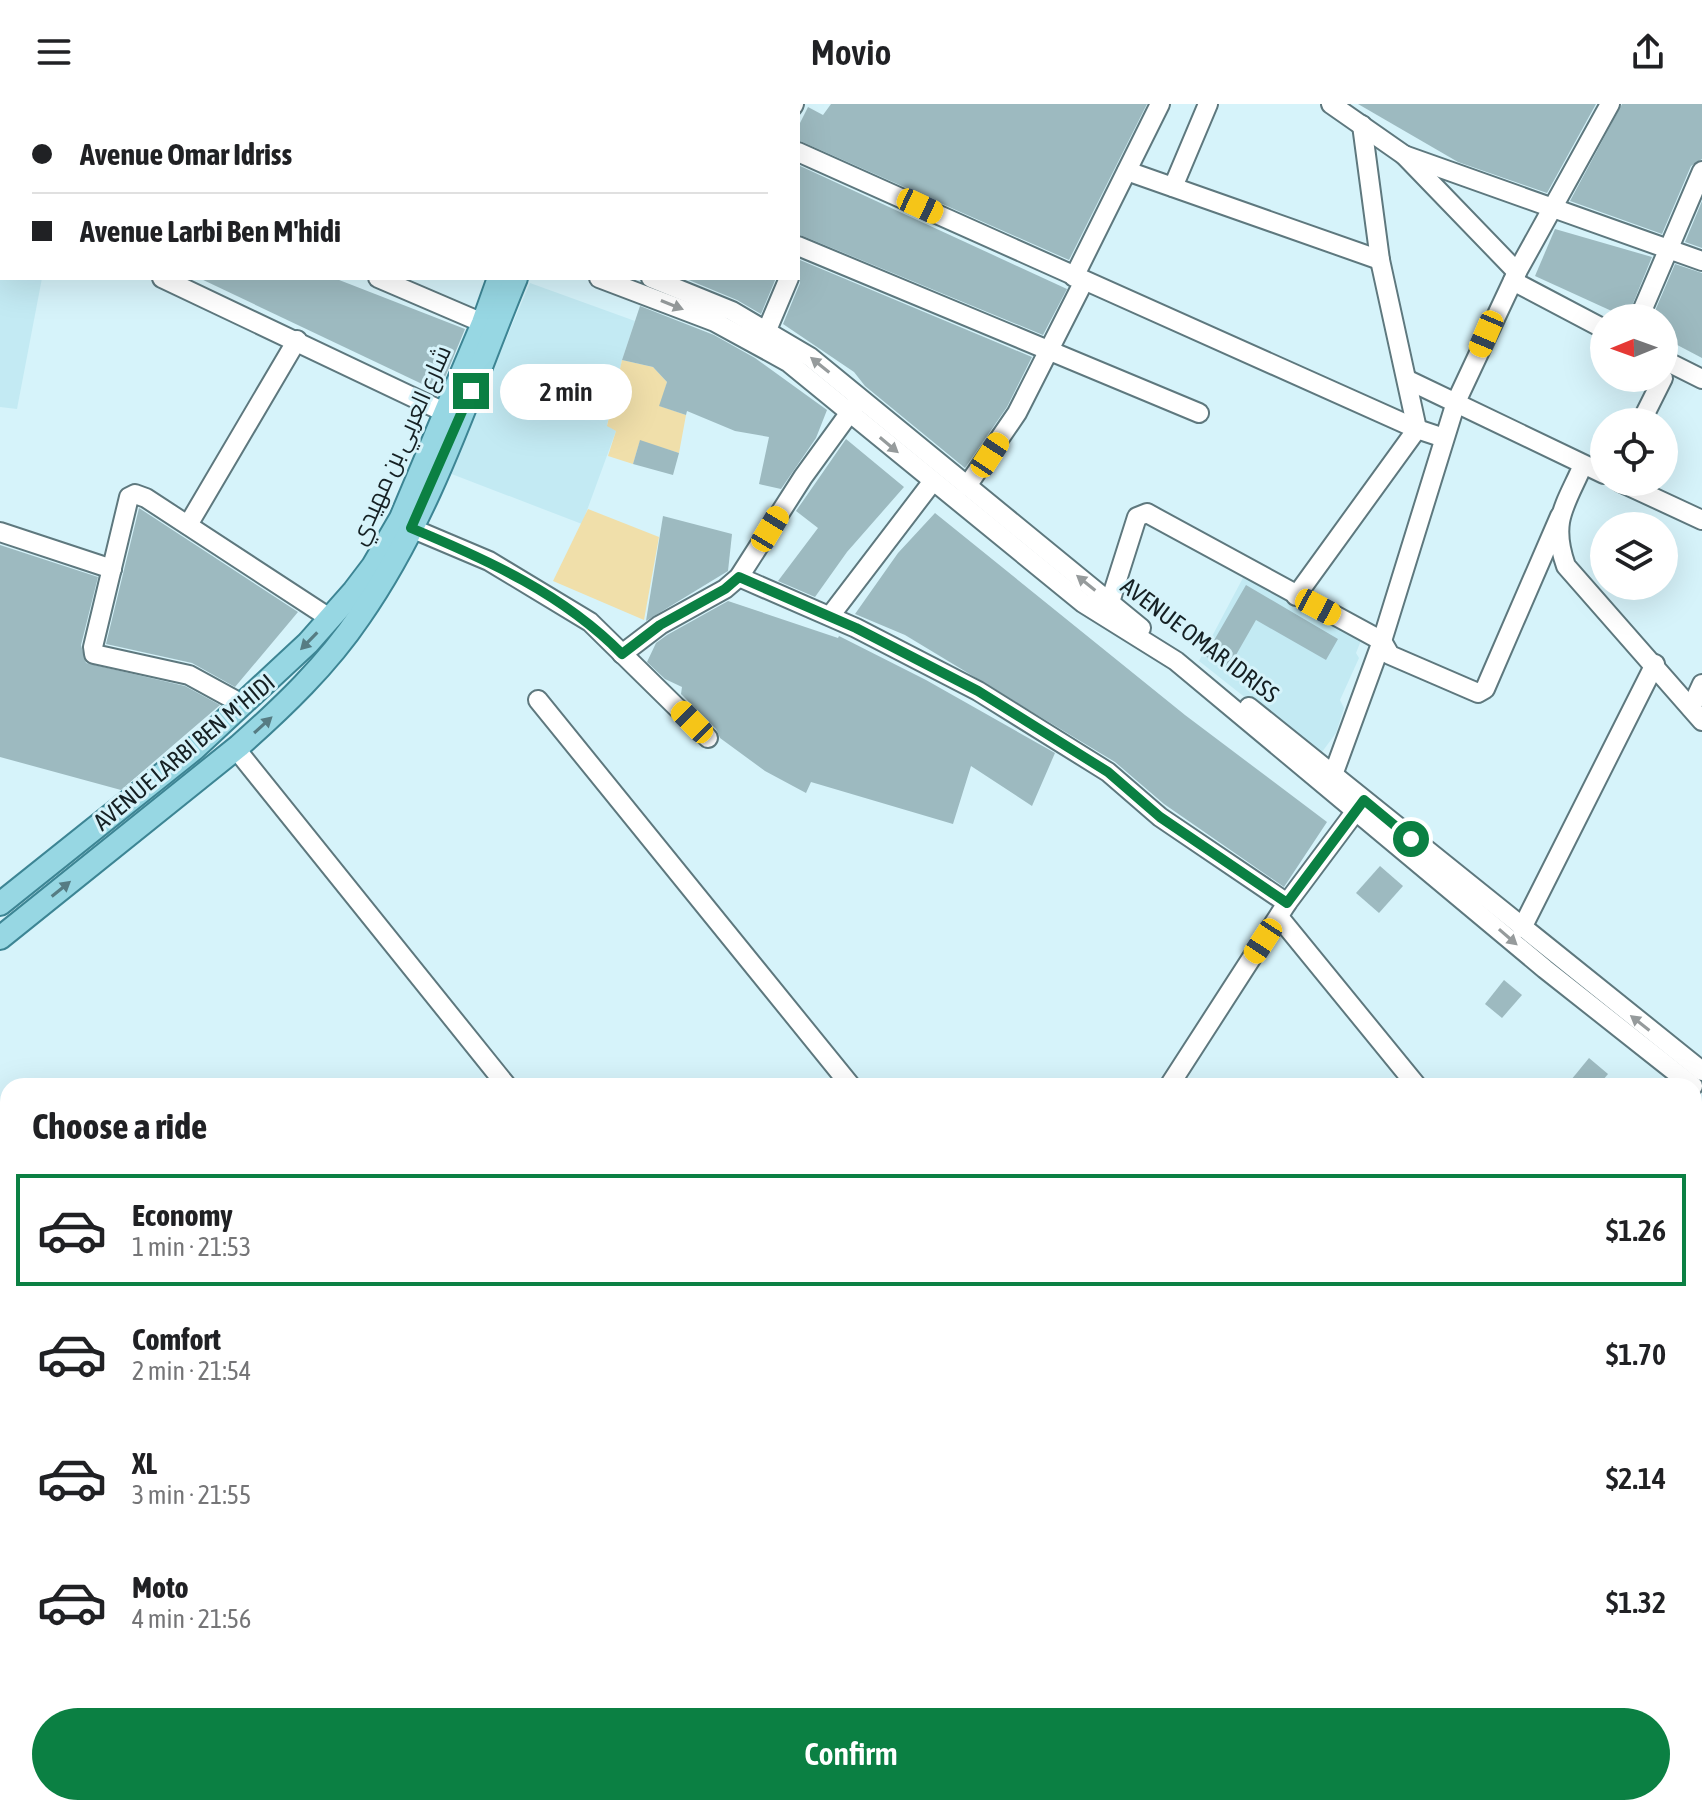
<!DOCTYPE html>
<meta charset="utf-8">
<style>
:root{--surface:#fff;--page:#f2f2f2;--text:#202124;--muted:#757577;--line:#e0e0e0;--accent:#0b8043}
body{margin:0;font-family:"Asap Condensed",Cairo,sans-serif;background:var(--page);color:var(--text);height:100vh;display:flex;flex-direction:column;font-size:30px;white-space:nowrap}
*{box-sizing:border-box;margin:0}
p{font-size:26px;color:var(--muted)}
.icon{flex:none;width:44px;height:44px;fill:none;stroke:currentColor;stroke-width:2;stroke-linecap:round;stroke-linejoin:round}
.map{position:relative;flex:1;overflow:hidden}
.panel{position:absolute;left:0px;top:974px;width:1702px;height:738px;display:flex;flex-direction:column;background:var(--surface);border-radius:24px 24px 0 0;box-shadow:0 8px 32px #0002}
.panel>*{flex:none}
.guide{position:absolute;left:0px;top:0px;width:800px;height:176px;box-shadow:0 8px 32px #0002;display:grid;align-content:center;height:176px;padding:0 32px;background:var(--surface)}
.needle{width:52px;rotate:269deg}
.fabs{position:absolute;left:1590px;top:200px;display:grid;gap:16px}
.fabs a{display:grid;place-items:center;width:88px;height:88px;border-radius:50%;background:var(--surface);box-shadow:0 8px 32px #0002;font-size:40px}
.end{position:absolute;width:36px;height:36px;margin:-18px;border:10px solid #0b8043;background:#fff;box-shadow:0 0 0 4px #fff}
.from{border-radius:50%}
.bubble{position:absolute;height:56px;border-radius:28px;background:var(--surface);box-shadow:0 8px 32px #0002;font-size:26px;font-weight:600;line-height:56px;text-align:center}
.car{position:absolute;width:24px;height:48px;margin:-24px -12px;border-radius:10px;box-shadow:0 0 6px 2px #0007;background:linear-gradient(#f5c518 24%,#345 0 40%,#f5c518 0 76%,#345 0 86%,#f5c518 0)}
.guide b{display:flex;align-items:center;gap:28px;height:76px;font-size:30px}
.guide b+b{border-top:2px solid var(--line)}
.guide i{width:20px;height:20px;background:var(--text)}
ul{padding:0;list-style:none}
li{display:flex;align-items:center;gap:24px;height:112px;margin:0 16px 12px;padding:0 16px;border:4px solid transparent;border-radius:0px}
li div{flex:1}
li b{display:block;font-size:30px}
li em{font-style:normal;font-weight:600}
li.active{border-color:var(--accent)}
li>.icon{width:72px;height:72px;stroke-width:1.5}
h2{padding:0 32px;font-size:36px;line-height:96px}
.cta{display:flex;gap:16px;margin-top:auto;padding:16px 32px}
.cta a{flex:1;height:92px;border-radius:48px;background:var(--accent);color:#fff;font-size:32px;font-weight:600;line-height:92px;text-align:center}
header{display:flex;justify-content:space-between;align-items:center;height:104px;padding:0 32px;background:var(--surface);font-size:36px;font-weight:600}
.map>svg:first-child{display:block}
.built{fill:#c3eaf3}
.green{fill:#f0dfaa}
.building{fill:#9dbac0}
.lines{fill:none;stroke-linecap:round;stroke-linejoin:round}
.minor-casing{stroke:#5e787e;stroke-width:22}
.major-casing{stroke:#3d8594;stroke-width:26}
.minor{stroke:#fff;stroke-width:18}
.major{stroke:#97d7e3;stroke-width:22}
.oneway{fill:#969b9c}
.oneway2{fill:#567c83}
.route{stroke:#0b8043;stroke-width:10}
.labels{text-anchor:middle;dominant-baseline:central;stroke-width:6;stroke-linejoin:round;paint-order:stroke}
.street-label{font-size:24px;fill:#152023;stroke:#d6f3fa}
</style>
<header><svg class="icon" aria-label="menu" viewBox="0 0 24 24"><path d="M4 6h16M4 12h16M4 18h16"/></svg>Movio<svg class="icon" aria-label="share" viewBox="0 0 24 24"><path d="M12 15V3M7 8l5-5 5 5M5 13v7h14v-7"/></svg></header>
<div class="map">
<svg width="1702" height="1711" viewBox="0 0 1702 1711">
<rect width="100%" height="100%" fill="#d6f3fa"/>
<g class="built">
<polygon points="0,29 2,174 42,174 17,305 0,303"/>
<polygon points="530,179 635,217 622,256 607,321 616,327 582,420 449,369"/>
<polygon points="1245,470 1362,534 1356,549 1359,554 1340,596 1344,604 1336,629 1319,652 1199,557"/>
</g>
<g class="green">
<polygon points="622,256 653,263 667,278 660,302 686,311 679,349 640,337 633,360 608,352 616,327 607,322"/>
<polygon points="588,405 659,433 644,516 553,477"/>
</g>
<g class="building">
<polygon points="831,0 1147,0 1069,156 798,36 798,23 808,3 823,11"/>
<polygon points="1358,0 1596,0 1547,89 1458,58"/>
<polygon points="1622,0 1702,0 1702,55 1691,62 1662,130 1570,97"/>
<polygon points="798,61 1067,185 1043,231 798,130"/>
<polygon points="1702,97 1702,144 1685,138"/>
<polygon points="1555,125 1652,153 1627,214 1535,172"/>
<polygon points="800,156 1032,253 1007,303 965,364 865,282 854,268 783,220 800,179"/>
<polygon points="1675,160 1702,169 1702,254 1664,234 1664,214 1652,214"/>
<polygon points="199,174 334,174 465,225 439,288"/>
<polygon points="684,174 776,174 761,210 737,196"/>
<polygon points="640,202 714,231 755,254 827,306 816,334 781,385 759,380 769,333 735,327 687,307 686,311 659,302 667,278 653,263 622,256"/>
<polygon points="846,335 904,383 847,448 815,493 778,477 818,424 796,407"/>
<polygon points="640,336 679,349 673,371 633,360"/>
<polygon points="139,404 298,508 235,583 192,559 106,540"/>
<polygon points="935,409 1185,611 1327,718 1284,783 1164,700 1115,658 905,531 855,510 898,449"/>
<polygon points="663,412 732,430 728,467 646,517"/>
<polygon points="0,441 98,473 81,541 86,559 185,582 220,601 121,686 0,653"/>
<polygon points="1246,481 1338,535 1326,556 1256,516 1228,565 1205,552"/>
<polygon points="728,497 838,534 839,532 926,576 1055,649 1032,702 971,662 953,720 811,678 806,689 765,667 720,634 716,625 681,590 682,583 665,575 647,558 656,539 667,531"/>
<polygon points="1380,762 1403,782 1379,809 1356,789"/>
<polygon points="1504,876 1522,891 1502,914 1485,900"/>
<polygon points="1589,954 1608,970 1598,982 1579,982 1571,976"/>
</g>
<g class="lines">
<defs>
<g id="minor">
<polyline points="91,0 100,2"/>
<polyline points="685,0 690,2"/>
<polyline points="1331,0 1404,51 1517,168"/>
<polyline points="152,2 153,0"/>
<polyline points="276,2 277,0"/>
<polyline points="793,2 794,0"/>
<polyline points="798,48 1417,325 1444,334"/>
<polyline points="1404,51 1702,157"/>
<polyline points="1127,67 1380,156"/>
<polyline points="1173,83 1208,0"/>
<polyline points="798,142 1199,309"/>
<polyline points="1074,173 1160,0"/>
<polyline points="162,174 444,308"/>
<polyline points="378,174 483,219"/>
<polyline points="599,174 715,218 788,258 1083,499 1176,557 1545,865 1693,982"/>
<polyline points="651,174 732,207 810,253 1141,524"/>
<polyline points="1513,177 1604,225"/>
<polyline points="1639,214 1702,67"/>
<polyline points="767,226 789,174"/>
<polyline points="1664,256 1702,275"/>
<polyline points="1408,276 1604,370"/>
<polyline points="1641,318 1663,274"/>
<path d="M1583,361C1565,402 1550,417 1566,462L1702,617"/>
<polyline points="1620,378 1702,416"/>
<polyline points="967,382 1017,309 1084,177"/>
<polyline points="188,421 297,236"/>
<polyline points="411,424 489,457 590,518 708,634"/>
<polyline points="0,428 112,465"/>
<polyline points="739,473 856,524 978,587 1108,668 1160,713 1287,799"/>
<polyline points="1296,492 1417,325 1380,156 1362,21"/>
<polyline points="1110,498 1137,413 1147,409 1382,537 1390,551 1478,589 1485,585 1560,412"/>
<polyline points="830,512 933,377"/>
<polyline points="622,550 660,521 725,485 739,473 803,373 856,300"/>
<polyline points="538,596 851,982"/>
<polyline points="242,600 189,571 94,550 93,543 129,393 135,390 146,394 331,515"/>
<polyline points="1249,603 1702,967"/>
<polyline points="1691,604 1702,580"/>
<polyline points="236,645 507,982"/>
<polyline points="1333,671 1382,537 1456,298 1517,168 1610,0"/>
<polyline points="1279,813 1417,982"/>
<polyline points="1522,824 1655,560"/>
<polyline points="1169,982 1287,799 1361,700"/>
<polyline points="1694,1321 1702,1331"/>
<polyline points="675,1711 679,1704"/>
</g>
<g id="major">
<polyline points="559,2 559,0"/>
<polyline points="579,2 579,0"/>
<polyline points="0,800 194,645 308,539 354,487 373,462 401,414 483,219 499,174"/>
<path d="M0,834L239,642C283,603 327,561 360,512C431,410 469,288 516,174"/>
</g>
</defs>
<use href="#minor" class="minor-casing"/>
<use href="#major" class="major-casing"/>
<use href="#minor" class="minor"/>
<use href="#major" class="major"/>
</g>
<defs><path id="oneway-solid" d="M-6-.8H1V-3.2L6.5 0L1 3.2V.8H-6Z" transform="scale(2)"/></defs>
<g class="oneway">
<use href="#oneway-solid" transform="translate(672 201) rotate(22)"/>
<use href="#oneway-solid" transform="translate(820 261) rotate(-141)"/>
<use href="#oneway-solid" transform="translate(889 341) rotate(40)"/>
<use href="#oneway-solid" transform="translate(1086 479) rotate(-141)"/>
<use href="#oneway-solid" transform="translate(1508 833) rotate(41)"/>
<use href="#oneway-solid" transform="translate(1640 919) rotate(-142)"/>
</g>
<g class="oneway2">
<use href="#oneway-solid" transform="translate(309 537) rotate(134)"/>
<use href="#oneway-solid" transform="translate(263 621) rotate(-42)"/>
<use href="#oneway-solid" transform="translate(61 785) rotate(-39)"/>
</g>
<g class="lines">
<path class="route" d="M471,287L411,424C488,456 563,490 622,550L660,521L725,485L739,473L856,524L978,587L1108,668L1160,713L1287,799L1364,696L1411,735"/>
</g>
<g class="labels">
<g class="street-label">
<text transform="translate(400 341) rotate(-66)">شارع العربي بن مهيدي</text>
<text transform="translate(1200 536) rotate(37)">AVENUE OMAR IDRISS</text>
<text transform="translate(184 648) rotate(-40)">AVENUE LARBI BEN M'HIDI</text>
</g>
</g>
</svg>
<div class="fabs">
<a><svg class="needle" viewBox="-14 -14 28 28"><path d="M0-13l5 13h-10z" fill="#e53935"/><path d="M0 13l5-13h-10z" fill="#757577"/></svg></a>
<a><svg class="icon" aria-label="locate" viewBox="0 0 24 24"><circle cx="12" cy="12" r="6"/><path d="M12 2v4M12 18v4M2 12h4M18 12h4"/></svg></a>
<a><svg class="icon" aria-label="layers" viewBox="0 0 24 24"><path d="M12 4l9 5-9 5-9-5zM3 14l9 5 9-5"/></svg></a>
</div>
<i class="end from" style="left:1411px;top:735px"></i>
<i class="end" style="left:471px;top:287px"></i>
<div class="bubble" style="left:500px;top:260px;width:132px">2 min</div>
<i class="car" style="left:920px;top:102px;rotate:115deg"></i>
<i class="car" style="left:1486px;top:230px;rotate:203deg"></i>
<i class="car" style="left:990px;top:351px;rotate:33deg"></i>
<i class="car" style="left:770px;top:425px;rotate:31deg"></i>
<i class="car" style="left:1318px;top:503px;rotate:118deg"></i>
<i class="car" style="left:692px;top:618px;rotate:315deg"></i>
<i class="car" style="left:1263px;top:837px;rotate:213deg"></i>
<div class="guide">
<b><i class="from"></i>Avenue Omar Idriss</b>
<b><i></i>Avenue Larbi Ben M'hidi</b>
</div>
<section class="panel">
<h2>Choose a ride</h2>
<ul>
<li class="active"><svg class="icon" aria-label="car" viewBox="0 0 24 24"><path d="M5 17H2v-5l4-1 3-4h7l3 4 3 1v5h-3M9 17h6M6 11h13"/><circle cx="7" cy="17" r="2"/><circle cx="17" cy="17" r="2"/></svg><div><b>Economy</b><p>1 min · 21:53</p></div><em>$1.26</em></li>
<li><svg class="icon" aria-label="car" viewBox="0 0 24 24"><path d="M5 17H2v-5l4-1 3-4h7l3 4 3 1v5h-3M9 17h6M6 11h13"/><circle cx="7" cy="17" r="2"/><circle cx="17" cy="17" r="2"/></svg><div><b>Comfort</b><p>2 min · 21:54</p></div><em>$1.70</em></li>
<li><svg class="icon" aria-label="car" viewBox="0 0 24 24"><path d="M5 17H2v-5l4-1 3-4h7l3 4 3 1v5h-3M9 17h6M6 11h13"/><circle cx="7" cy="17" r="2"/><circle cx="17" cy="17" r="2"/></svg><div><b>XL</b><p>3 min · 21:55</p></div><em>$2.14</em></li>
<li><svg class="icon" aria-label="car" viewBox="0 0 24 24"><path d="M5 17H2v-5l4-1 3-4h7l3 4 3 1v5h-3M9 17h6M6 11h13"/><circle cx="7" cy="17" r="2"/><circle cx="17" cy="17" r="2"/></svg><div><b>Moto</b><p>4 min · 21:56</p></div><em>$1.32</em></li>
</ul>
<div class="cta"><a>Confirm</a></div>
</section>
</div>
